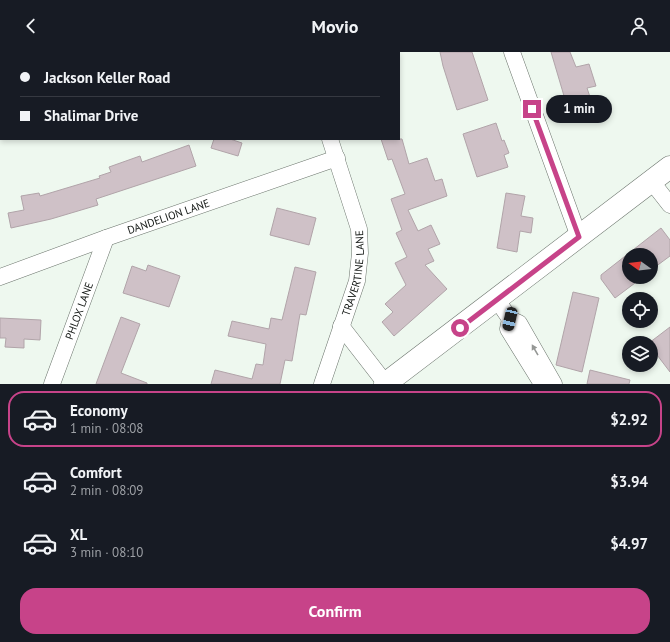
<!DOCTYPE html>
<meta charset="utf-8">
<style>
:root{--surface:#171b24;--page:#242831;--text:#f1f3f6;--muted:#9ea1a6;--line:#363941;--accent:#c74389}
body{margin:0;font-family:"PT Sans",sans-serif;background:var(--page);color:var(--text);height:100vh;display:flex;flex-direction:column;font-size:15px;white-space:nowrap}
*{box-sizing:border-box;margin:0}
p{font-size:13px;color:var(--muted)}
.icon{flex:none;width:22px;height:22px;fill:none;stroke:currentColor;stroke-width:2;stroke-linecap:round;stroke-linejoin:round}
.map{position:relative;height:332px;overflow:hidden}
.details{display:flex;flex-direction:column;background:var(--surface);flex:1}
.details>*{flex:none}
.hud{position:absolute;left:0px;top:0px;width:400px;height:88px;box-shadow:0 2px 6px #0003;display:grid;align-content:center;height:88px;padding:0 20px;background:var(--surface)}
.needle{width:26px;rotate:285deg}
.buttons{position:absolute;left:622px;top:196px;display:grid;gap:8px}
.buttons a{display:grid;place-items:center;width:36px;height:36px;border-radius:50%;background:var(--surface);box-shadow:0 2px 6px #0003;font-size:20px}
.end{position:absolute;width:18px;height:18px;margin:-9px;border:5px solid #c74389;background:#fff;box-shadow:0 0 0 2px #fff}
.from{border-radius:50%}
.bubble{position:absolute;height:28px;border-radius:14px;background:var(--surface);box-shadow:0 2px 6px #0003;font-size:13px;font-weight:600;line-height:28px;text-align:center}
.car{position:absolute;width:12px;height:24px;margin:-12px -6px;border-radius:5px;box-shadow:0 0 3px 1px #0007;background:linear-gradient(#222 24%,#8ab4d8 0 40%,#222 0 76%,#8ab4d8 0 86%,#222 0)}
.hud b{display:flex;align-items:center;gap:14px;height:38px;font-size:15px}
.hud b+b{border-top:1px solid var(--line)}
.hud i{width:10px;height:10px;background:var(--text)}
ul{padding:7px 0 0;list-style:none}
li{display:flex;align-items:center;gap:12px;height:56px;margin:0 8px 6px;padding:0 12px;border:2px solid transparent;border-radius:16px}
li div{flex:1}
li b{display:block;font-size:15px}
li em{font-style:normal;font-weight:600}
li.current{border-color:var(--accent)}
li>.icon{width:36px;height:36px;stroke-width:1.5}
.cta{display:flex;gap:8px;margin-top:auto;padding:8px 20px}
.cta a{flex:1;height:46px;border-radius:16px;background:var(--accent);color:#fff;font-size:16px;font-weight:600;line-height:46px;text-align:center}
header{display:flex;justify-content:space-between;align-items:center;height:52px;padding:0 20px;background:var(--surface);font-size:18px;font-weight:600}
.map>svg:first-child{display:block}
.building{fill:#cfc1c7;stroke:#b1a4a9}
.lines{fill:none;stroke-linecap:round;stroke-linejoin:round}
.minor-casing{stroke:#6b746c;stroke-width:17}
.secondary-casing{stroke:#6b746c;stroke-width:23}
.minor{stroke:#fff;stroke-width:16}
.secondary{stroke:#fff;stroke-width:22}
.oneway{fill:#959795}
.route{stroke:#c74389;stroke-width:5}
.labels{text-anchor:middle;dominant-baseline:central;stroke-width:3;stroke-linejoin:round;paint-order:stroke}
.street-label{font-size:11px;fill:#131714;stroke:#eef8ef}
</style>
<header><svg class="icon" aria-label="back" viewBox="0 0 24 24"><path d="M15 5l-7 7 7 7"/></svg>Movio<svg class="icon" aria-label="person" viewBox="0 0 24 24"><circle cx="12" cy="8" r="4"/><path d="M4 21q1-7 8-7t8 7"/></svg></header>
<div class="map">
<svg width="670" height="332" viewBox="0 0 670 332">
<rect width="100%" height="100%" fill="#eef8ef"/>
<g class="building">
<polygon points="440,0 472,0 488,48 457,58 443,14"/>
<polygon points="551,0 570,0 576,15 589,12 596,34 587,36 592,51 573,57 572,52 567,54"/>
<polygon points="496,71 502,89 504,88 509,101 504,103 508,115 477,125 463,82"/>
<polygon points="214,87 230,87 242,91 238,104 211,96"/>
<polygon points="381,87 402,87 409,112 427,106 435,129 442,127 447,144 408,158 418,179 431,173 440,192 428,197 434,209 425,213 447,237 394,284 382,270 393,260 385,252 406,233 395,211 407,205 396,181 402,178 391,147 405,142 392,107 388,108"/>
<polygon points="189,93 196,114 96,147 98,153 51,167 11,176 8,161 24,158 21,144 39,141 40,144 100,126 99,124 111,120 109,115 140,104 142,110"/>
<polygon points="506,141 525,144 521,164 533,166 531,181 520,179 517,200 497,196"/>
<polygon points="277,156 316,166 309,193 270,183"/>
<polygon points="661,176 670,188 670,204 651,218 651,203 629,203 629,225 643,225 615,246 601,227 601,223"/>
<polygon points="148,213 180,224 169,255 123,241 132,214 146,219"/>
<polygon points="295,215 316,220 306,263 300,262 292,309 285,308 280,332 211,332 215,318 252,327 256,312 263,313 266,292 228,284 232,269 269,277 271,266 282,268"/>
<polygon points="573,240 599,246 582,320 556,313"/>
<polygon points="121,265 140,272 121,321 147,331 147,332 96,332"/>
<polygon points="0,266 41,268 40,288 24,287 24,296 5,295 6,286 0,286"/>
<polygon points="670,275 670,320 651,295 651,291 649,291"/>
<polygon points="590,318 630,328 629,332 587,332"/>
</g>
<g class="lines">
<defs>
<g id="minor">
<polyline points="300,0 300,1"/>
<polyline points="512,0 579,185"/>
<polyline points="7,1 10,0"/>
<polyline points="652,130 670,153"/>
<path id="s1" d="M0,225L106,186L337,106"/>
<polyline points="497,248 510,267 519,271 554,332"/>
<polyline points="510,267 508,277 542,332"/>
<polyline points="341,274 386,332"/>
<path id="s2" d="M52,332L106,186"/>
<path id="s3" d="M322,332L357,229L360,201L359,177L330,87"/>
</g>
<polyline id="secondary" points="385,332 670,115"/>
</defs>
<use href="#minor" class="minor-casing"/>
<use href="#secondary" class="secondary-casing"/>
<use href="#minor" class="minor"/>
<use href="#secondary" class="secondary"/>
</g>
<defs><path id="oneway-solid" d="M-6-.8H1V-3.2L6.5 0L1 3.2V.8H-6Z"/></defs>
<use class="oneway" href="#oneway-solid" transform="translate(535 298) rotate(-120)"/>
<g class="lines">
<polyline class="route" points="460,276 579,185 532,57"/>
</g>
<g class="labels">
<g class="street-label">
<text stroke="none"><textPath href="#s1" startOffset="179">DANDELION LANE</textPath></text>
<text stroke="none"><textPath href="#s3" startOffset="116">TRAVERTINE LANE</textPath></text>
<text stroke="none"><textPath href="#s2" startOffset="78">PHLOX LANE</textPath></text>
</g>
</g>
</svg>
<div class="buttons">
<a><svg class="needle" viewBox="-14 -14 28 28"><path d="M0-13l5 13h-10z" fill="#e53935"/><path d="M0 13l5-13h-10z" fill="#9ea1a6"/></svg></a>
<a><svg class="icon" aria-label="locate" viewBox="0 0 24 24"><circle cx="12" cy="12" r="6"/><path d="M12 2v4M12 18v4M2 12h4M18 12h4"/></svg></a>
<a><svg class="icon" aria-label="layers" viewBox="0 0 24 24"><path d="M12 4l9 5-9 5-9-5zM3 14l9 5 9-5"/></svg></a>
</div>
<i class="end from" style="left:460px;top:276px"></i>
<i class="end" style="left:532px;top:57px"></i>
<div class="bubble" style="left:546px;top:43px;width:66px">1 min</div>
<i class="car" style="left:510px;top:267px;rotate:193deg"></i>
<div class="hud">
<b><i class="from"></i>Jackson Keller Road</b>
<b><i></i>Shalimar Drive</b>
</div>
</div>
<section class="details">
<ul>
<li class="current"><svg class="icon" aria-label="car" viewBox="0 0 24 24"><path d="M5 17H2v-5l4-1 3-4h7l3 4 3 1v5h-3M9 17h6M6 11h13"/><circle cx="7" cy="17" r="2"/><circle cx="17" cy="17" r="2"/></svg><div><b>Economy</b><p>1 min · 08:08</p></div><em>$2.92</em></li>
<li><svg class="icon" aria-label="car" viewBox="0 0 24 24"><path d="M5 17H2v-5l4-1 3-4h7l3 4 3 1v5h-3M9 17h6M6 11h13"/><circle cx="7" cy="17" r="2"/><circle cx="17" cy="17" r="2"/></svg><div><b>Comfort</b><p>2 min · 08:09</p></div><em>$3.94</em></li>
<li><svg class="icon" aria-label="car" viewBox="0 0 24 24"><path d="M5 17H2v-5l4-1 3-4h7l3 4 3 1v5h-3M9 17h6M6 11h13"/><circle cx="7" cy="17" r="2"/><circle cx="17" cy="17" r="2"/></svg><div><b>XL</b><p>3 min · 08:10</p></div><em>$4.97</em></li>
</ul>
<div class="cta"><a>Confirm</a></div>
</section>
